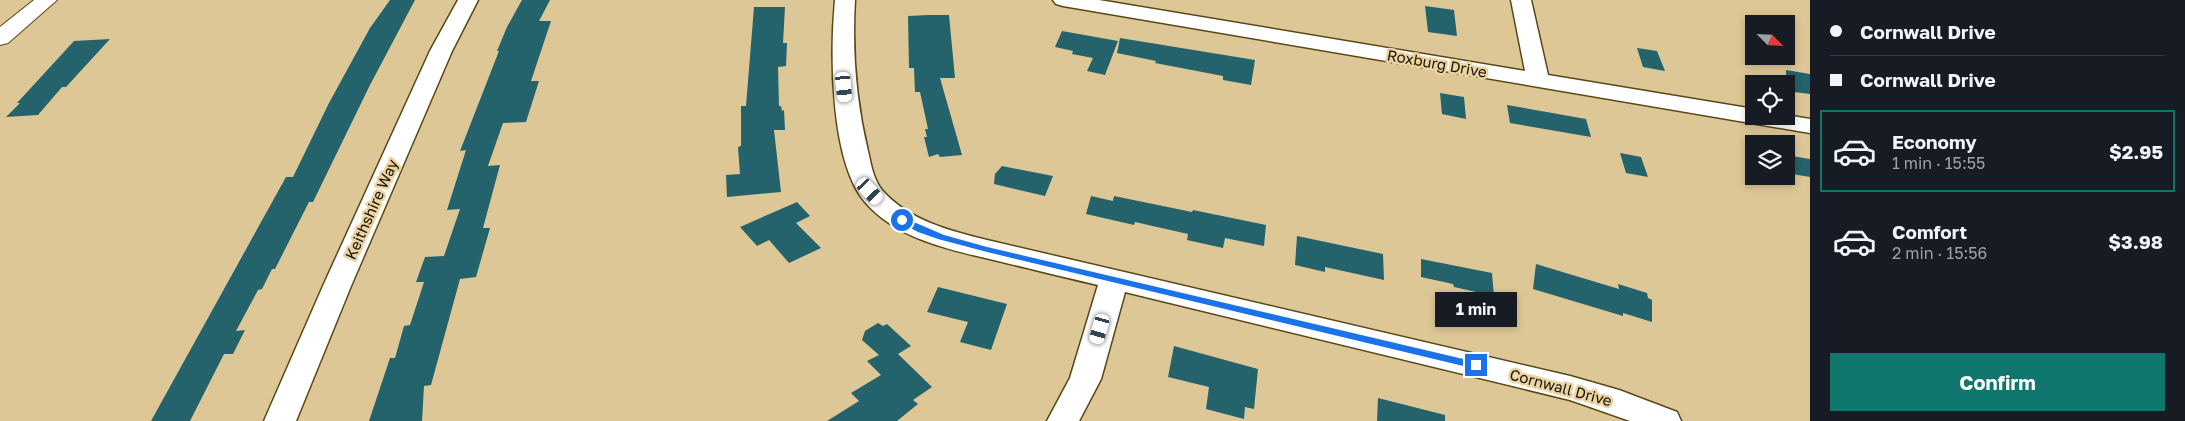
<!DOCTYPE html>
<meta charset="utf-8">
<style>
:root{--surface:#171b24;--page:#20242c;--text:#f1f3f6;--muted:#9ea1a6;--line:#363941;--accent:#0f766e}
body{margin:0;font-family:"Golos Text",sans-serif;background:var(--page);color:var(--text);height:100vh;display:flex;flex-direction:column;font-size:19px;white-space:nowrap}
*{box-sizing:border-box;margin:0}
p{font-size:16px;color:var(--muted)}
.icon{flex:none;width:28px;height:28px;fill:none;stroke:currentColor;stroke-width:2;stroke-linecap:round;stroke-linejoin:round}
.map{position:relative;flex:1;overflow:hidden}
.drawer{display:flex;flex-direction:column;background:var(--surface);width:375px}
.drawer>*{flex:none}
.hud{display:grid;align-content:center;height:110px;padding:0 20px;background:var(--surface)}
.needle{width:32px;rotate:114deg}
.buttons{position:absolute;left:1745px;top:15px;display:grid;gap:10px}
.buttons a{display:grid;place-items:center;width:50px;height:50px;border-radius:0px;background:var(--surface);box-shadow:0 2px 8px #0003;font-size:25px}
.end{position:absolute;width:22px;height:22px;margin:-11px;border:6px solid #1a73e8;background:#fff;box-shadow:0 0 0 2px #fff}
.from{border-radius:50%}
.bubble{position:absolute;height:35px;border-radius:0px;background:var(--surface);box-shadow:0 2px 8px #0003;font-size:16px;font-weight:700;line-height:35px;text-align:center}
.car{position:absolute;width:15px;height:30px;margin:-15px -8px;border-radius:6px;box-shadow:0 0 4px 1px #0007;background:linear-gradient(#fff 24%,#345 0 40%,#fff 0 76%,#345 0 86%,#fff 0)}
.hud b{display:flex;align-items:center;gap:18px;height:48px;font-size:19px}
.hud b+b{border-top:1px solid var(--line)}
.hud i{width:12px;height:12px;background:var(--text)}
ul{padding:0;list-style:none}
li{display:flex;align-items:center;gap:15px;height:82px;margin:0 10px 8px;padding:0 10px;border:2px solid transparent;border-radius:0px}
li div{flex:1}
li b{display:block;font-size:19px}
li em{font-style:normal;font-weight:700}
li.on{border-color:var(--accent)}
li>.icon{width:45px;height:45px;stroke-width:1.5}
.button{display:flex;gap:10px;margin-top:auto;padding:10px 20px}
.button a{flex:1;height:58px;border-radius:0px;background:var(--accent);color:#fff;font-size:20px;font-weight:700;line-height:58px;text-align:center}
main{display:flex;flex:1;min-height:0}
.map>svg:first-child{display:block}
.building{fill:#24636b}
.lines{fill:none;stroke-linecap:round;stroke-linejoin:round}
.minor-casing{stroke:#5a4717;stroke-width:3}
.secondary-casing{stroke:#5a4717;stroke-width:2}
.minor{fill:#fff;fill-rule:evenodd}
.secondary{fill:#fff;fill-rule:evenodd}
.route{fill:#1a73e8}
.labels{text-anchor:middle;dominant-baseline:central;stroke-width:5;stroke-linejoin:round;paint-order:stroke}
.street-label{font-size:15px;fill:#1b1302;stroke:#ead4a2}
</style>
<main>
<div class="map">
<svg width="1810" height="421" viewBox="0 0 1810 421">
<rect width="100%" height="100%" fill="#ddc796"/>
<g class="building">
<polygon points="390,0 415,0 370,85 313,202 309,202 275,269 272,269 262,289 258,290 236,331 245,330 233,354 224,354 190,421 151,421 286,177 293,177 329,103 370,28"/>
<polygon points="522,0 550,0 539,21 551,21 531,81 539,81 526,122 503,123 488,166 500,165 483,228 490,228 476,277 460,279 431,385 424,386 422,421 369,421 390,358 395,358 404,326 410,325 424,282 416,282 425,257 444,256 460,209 447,210 466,150 460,151 499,51 497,51 507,27"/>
<polygon points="1425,6 1454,10 1457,36 1428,32"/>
<polygon points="754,7 785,7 783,43 787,43 786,66 778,67 779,106 781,106 782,111 784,110 785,130 774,130 781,192 727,197 726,175 740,174 738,147 741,146 741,106 746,106"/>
<polygon points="928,15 949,15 955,78 940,78 962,155 940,157 938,154 929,157 924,137 927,137 925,129 928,129 920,92 915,92 914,68 909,68 908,16"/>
<polygon points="1062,31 1118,41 1105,75 1087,71 1093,58 1072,54 1073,51 1055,47"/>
<polygon points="1120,38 1255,60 1251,85 1223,80 1223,76 1155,63 1156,61 1117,53"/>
<polygon points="110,39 66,87 62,87 38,115 6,117 20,103 17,103 74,41"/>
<polygon points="1637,48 1657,51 1665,71 1643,67"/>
<polygon points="1786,70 1810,74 1810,94 1786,91"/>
<polygon points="1440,93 1464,97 1466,119 1442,114"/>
<polygon points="1507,105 1586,119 1591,137 1510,123"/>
<polygon points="1620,153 1641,157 1648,177 1626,173"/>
<polygon points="1786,155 1810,159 1810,177 1786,173"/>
<polygon points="1002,166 1053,176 1045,196 994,184 995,174"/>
<polygon points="1091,196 1113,201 1114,196 1192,212 1193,210 1266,225 1264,246 1225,238 1223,248 1187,240 1188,234 1135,222 1134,225 1086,214"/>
<polygon points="797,202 810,216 796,223 821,248 789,263 769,240 757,246 740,227"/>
<polygon points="1297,236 1383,254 1384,280 1325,267 1325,272 1295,265"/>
<polygon points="1421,259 1492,273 1494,296 1454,287 1453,284 1421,277"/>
<polygon points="1536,264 1619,289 1618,284 1647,293 1648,298 1652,300 1652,322 1623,313 1623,316 1533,289"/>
<polygon points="938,287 1007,304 991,350 960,342 968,322 927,312"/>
<polygon points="878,323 883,326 887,324 911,346 898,354 932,387 913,400 918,404 897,421 827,421 859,401 851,393 881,375 867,361 879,355 862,340 865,331"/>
<polygon points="1174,346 1258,369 1254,409 1245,407 1244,419 1206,409 1209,387 1168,377"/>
<polygon points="1378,398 1445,415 1445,421 1377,421"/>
</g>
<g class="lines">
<defs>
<g id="minor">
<polygon points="458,0 478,0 452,51 351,286 296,421 264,421 323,286 430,51"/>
<path d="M835,0H855C852,51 856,101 868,151C871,164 873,179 882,190C908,220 950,231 987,240L1570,376L1619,390L1677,412L1681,421H1630L1570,400L1125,292L1101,379L1079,421H1047L1070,378L1098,285C1067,278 1036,270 1006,263C958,251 899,242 865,202C830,161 830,53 835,0Z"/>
<polygon points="1053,0 1099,0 1525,71 1511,0 1531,0 1548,75 1754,109 1754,116 1786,115 1810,119 1810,133 1063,6 1056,4"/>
</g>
<polygon id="secondary" points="34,0 57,0 8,43 0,45 0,27"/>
</defs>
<use href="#minor" class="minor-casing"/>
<use href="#secondary" class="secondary-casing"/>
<use href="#minor" class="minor"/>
<use href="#secondary" class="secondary"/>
</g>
<polygon class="route" points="902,217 944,235 987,247 1476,362 1481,365 1476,369 987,252 938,239 918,232 899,222 899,218"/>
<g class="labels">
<g class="street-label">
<text transform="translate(1437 63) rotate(10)">Roxburg Drive</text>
<text transform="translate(371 209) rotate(-66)">Keithshire Way</text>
<text transform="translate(1561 387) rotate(15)">Cornwall Drive</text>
</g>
</g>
</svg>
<div class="buttons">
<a><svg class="needle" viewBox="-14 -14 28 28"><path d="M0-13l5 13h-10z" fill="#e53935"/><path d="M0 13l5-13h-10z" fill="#9ea1a6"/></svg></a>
<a><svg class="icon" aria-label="locate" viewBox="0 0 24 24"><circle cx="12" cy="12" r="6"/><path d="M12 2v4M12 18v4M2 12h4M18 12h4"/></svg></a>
<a><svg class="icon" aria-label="layers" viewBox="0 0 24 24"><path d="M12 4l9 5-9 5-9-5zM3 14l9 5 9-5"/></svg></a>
</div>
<i class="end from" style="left:902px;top:220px"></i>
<i class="end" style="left:1476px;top:365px"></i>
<div class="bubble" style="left:1435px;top:292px;width:82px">1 min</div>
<i class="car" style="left:844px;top:87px;rotate:174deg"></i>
<i class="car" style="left:870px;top:191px;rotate:137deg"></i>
<i class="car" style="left:1100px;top:329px;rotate:196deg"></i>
</div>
<section class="drawer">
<div class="hud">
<b><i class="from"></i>Cornwall Drive</b>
<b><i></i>Cornwall Drive</b>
</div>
<ul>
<li class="on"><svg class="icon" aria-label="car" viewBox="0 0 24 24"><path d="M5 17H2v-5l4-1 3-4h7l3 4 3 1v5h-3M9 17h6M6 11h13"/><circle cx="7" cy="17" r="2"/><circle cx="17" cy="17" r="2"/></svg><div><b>Economy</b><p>1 min · 15:55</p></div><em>$2.95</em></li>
<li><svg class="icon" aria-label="car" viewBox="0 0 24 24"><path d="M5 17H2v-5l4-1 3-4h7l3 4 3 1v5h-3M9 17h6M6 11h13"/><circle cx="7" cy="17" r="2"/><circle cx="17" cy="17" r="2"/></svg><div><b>Comfort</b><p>2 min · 15:56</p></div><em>$3.98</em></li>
</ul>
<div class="button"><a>Confirm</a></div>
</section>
</main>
